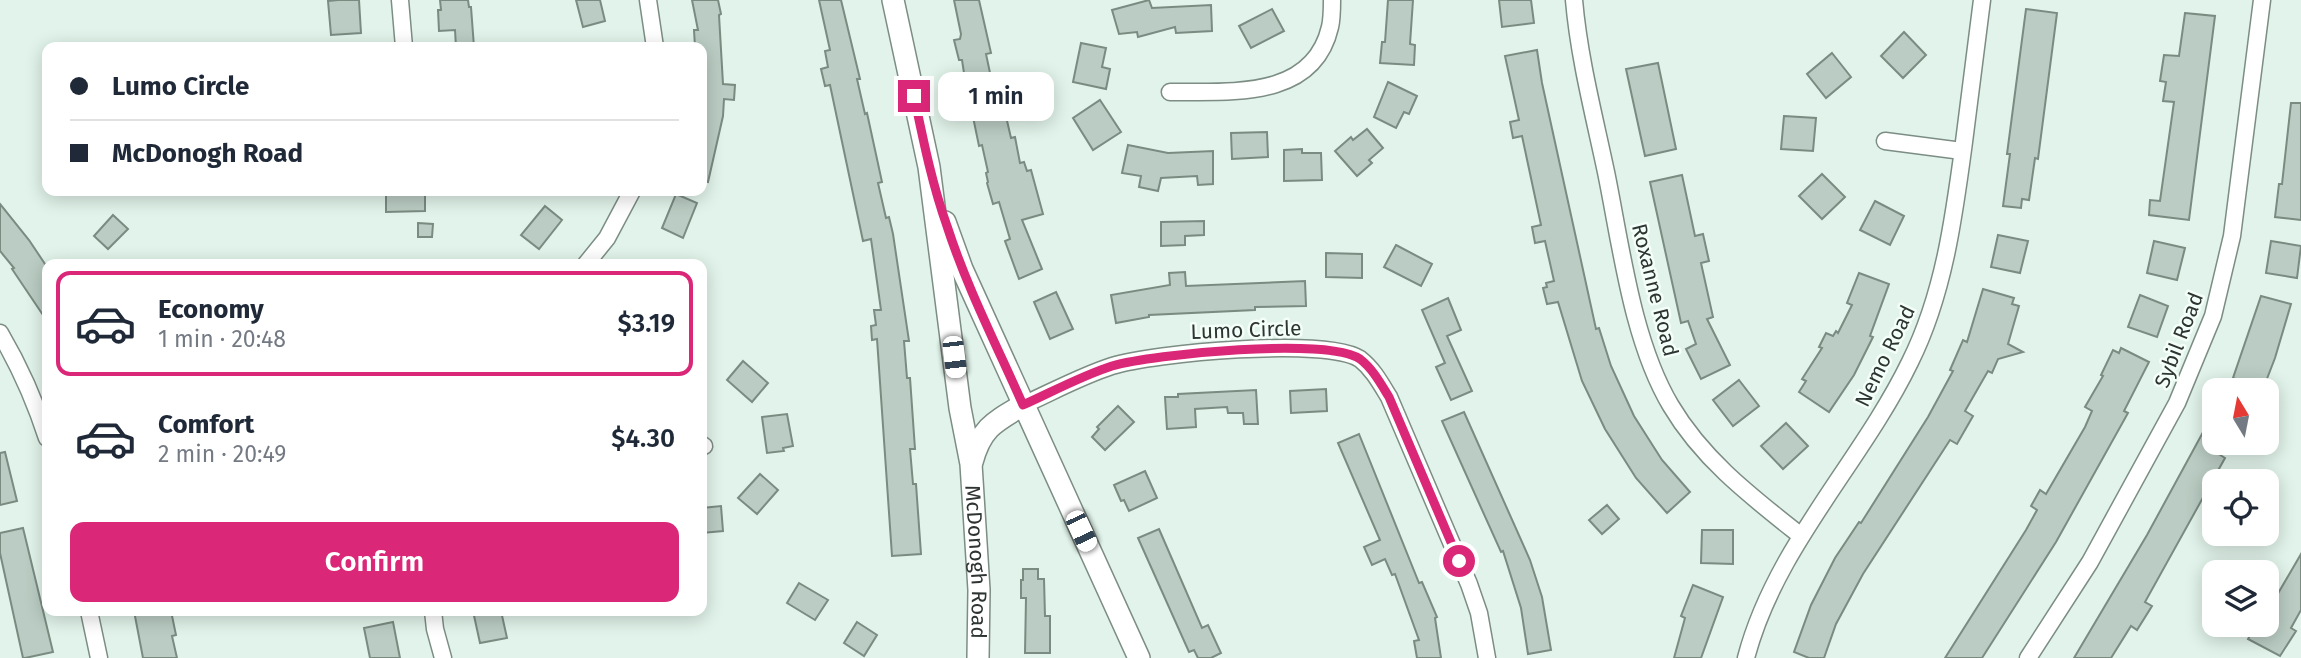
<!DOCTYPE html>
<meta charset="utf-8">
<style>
:root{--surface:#fff;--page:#f2f2f3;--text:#1f2937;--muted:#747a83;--line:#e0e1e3;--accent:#db2777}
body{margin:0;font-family:"Fira Sans",sans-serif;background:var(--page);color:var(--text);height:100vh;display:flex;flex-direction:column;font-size:26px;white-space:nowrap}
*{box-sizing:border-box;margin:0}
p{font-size:23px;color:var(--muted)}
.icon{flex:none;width:38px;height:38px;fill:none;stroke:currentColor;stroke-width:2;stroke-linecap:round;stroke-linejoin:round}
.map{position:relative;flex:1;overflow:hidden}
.side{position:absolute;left:42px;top:259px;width:665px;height:357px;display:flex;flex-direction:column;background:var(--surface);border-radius:14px;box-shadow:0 4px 18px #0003}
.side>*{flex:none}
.top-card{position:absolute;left:42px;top:42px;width:665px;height:154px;border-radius:14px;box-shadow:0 4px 18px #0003;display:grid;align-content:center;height:154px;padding:0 28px;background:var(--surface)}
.needle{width:46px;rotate:350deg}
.controls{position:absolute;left:2202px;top:378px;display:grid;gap:14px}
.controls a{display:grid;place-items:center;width:77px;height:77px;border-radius:14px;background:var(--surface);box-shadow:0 4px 18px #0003;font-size:35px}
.end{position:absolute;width:32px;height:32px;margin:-16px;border:9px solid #db2777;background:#fff;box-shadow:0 0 0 4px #fff}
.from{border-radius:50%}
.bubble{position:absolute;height:49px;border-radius:14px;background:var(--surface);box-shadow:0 4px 18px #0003;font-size:23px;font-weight:600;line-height:49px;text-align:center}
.car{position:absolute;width:21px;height:42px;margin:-21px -10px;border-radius:9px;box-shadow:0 0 5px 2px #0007;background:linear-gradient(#fff 24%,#345 0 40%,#fff 0 76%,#345 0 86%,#fff 0)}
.top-card b{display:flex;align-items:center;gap:24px;height:66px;font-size:26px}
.top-card b+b{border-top:2px solid var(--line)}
.top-card i{width:18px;height:18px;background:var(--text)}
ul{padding:12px 0 0;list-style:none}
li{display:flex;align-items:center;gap:21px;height:105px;margin:0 14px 10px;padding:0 14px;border:4px solid transparent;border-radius:14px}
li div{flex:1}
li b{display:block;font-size:26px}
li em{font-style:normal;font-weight:600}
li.selected{border-color:var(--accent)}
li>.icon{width:63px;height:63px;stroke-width:1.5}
.action{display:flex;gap:14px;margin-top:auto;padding:14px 28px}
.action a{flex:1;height:80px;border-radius:14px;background:var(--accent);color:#fff;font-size:28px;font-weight:600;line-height:80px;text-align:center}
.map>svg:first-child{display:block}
.building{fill:#baccc3;stroke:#7a8b82;stroke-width:2}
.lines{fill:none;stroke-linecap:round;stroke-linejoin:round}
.street-casing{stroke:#7c8d84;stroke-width:19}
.secondary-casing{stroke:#7c8d84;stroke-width:24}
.street{stroke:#fff;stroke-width:16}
.secondary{stroke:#fff;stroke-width:21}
.route{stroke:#db2777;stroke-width:9}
.labels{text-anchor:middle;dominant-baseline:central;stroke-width:5;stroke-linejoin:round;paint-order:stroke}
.street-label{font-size:21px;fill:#2d3431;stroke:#f3fef9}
</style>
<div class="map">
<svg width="2301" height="658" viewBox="0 0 2301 658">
<rect width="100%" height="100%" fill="#e1f3ea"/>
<g class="building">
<polygon points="338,0 359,0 361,33 331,35 328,1"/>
<polygon points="440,0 468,0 469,7 471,7 474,47 456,47 455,30 439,31 438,10 441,10"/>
<polygon points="576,0 600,0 605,21 583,27"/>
<polygon points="692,0 718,0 721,14 719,15 723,84 735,85 734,100 724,99 723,116 708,182 702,181 702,47 695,47 694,30 698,30"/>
<polygon points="819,0 841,0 860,79 857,79 865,114 867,113 882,182 878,183 886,218 889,217 893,234 909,341 904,341 907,378 910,378 915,449 910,449 913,484 916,484 921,554 892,556 877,339 872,340 871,326 876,325 874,310 881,310 871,239 863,241 830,85 825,86 821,69 828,67 825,51 830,50"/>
<polygon points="954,0 979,0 991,53 986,54 993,87 999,86 1011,138 1015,137 1020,163 1024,162 1027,171 1031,170 1043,214 1022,220 1042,269 1019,279 1005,241 1010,239 999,202 993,204 987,183 988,182 986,173 988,172 982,145 979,146 972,112 970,112 962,60 959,60 954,40 960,39 961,34"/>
<polygon points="1149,0 1152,8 1211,5 1212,31 1176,33 1175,27 1138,37 1137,32 1119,34 1112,10"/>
<polygon points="1388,0 1413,0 1410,44 1415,45 1414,65 1380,63 1382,42 1385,42"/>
<polygon points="1499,0 1531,0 1534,23 1502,27"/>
<polygon points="1272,9 1284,31 1251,48 1239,26"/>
<polygon points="2026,9 2057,13 2038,159 2035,158 2029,200 2022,199 2021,208 2003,206 2010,154 2007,154"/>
<polygon points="2185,13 2215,16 2189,220 2149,215 2150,200 2160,201 2174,102 2163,101 2166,82 2160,81 2164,55 2179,56"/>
<polygon points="1904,32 1926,55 1903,78 1881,56"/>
<polygon points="1081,43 1106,48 1102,67 1110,69 1106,89 1073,82"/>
<polygon points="1537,50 1542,83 1596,329 1599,328 1611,366 1634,416 1662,460 1690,492 1667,513 1636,478 1605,429 1582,381 1558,302 1547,304 1543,288 1547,287 1546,283 1554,281 1545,241 1535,243 1532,227 1541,225 1522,136 1513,138 1510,122 1519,120 1505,56"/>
<polygon points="1832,53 1851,77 1826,98 1807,74"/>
<polygon points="1658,63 1676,149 1645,156 1626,69"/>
<polygon points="1388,82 1417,96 1409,114 1404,112 1396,128 1374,117"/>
<polygon points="1100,100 1121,132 1093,150 1073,118"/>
<polygon points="2291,103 2301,103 2301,220 2275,217 2279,184 2282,184"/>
<polygon points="1784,116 1816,118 1813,151 1781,149"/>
<polygon points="1367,129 1383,148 1369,160 1372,163 1357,176 1335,151 1351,137 1353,140"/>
<polygon points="1267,132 1268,157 1232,159 1231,133"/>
<polygon points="1128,145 1168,153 1213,151 1213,184 1198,185 1197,176 1161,178 1158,191 1139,187 1141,176 1122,173"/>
<polygon points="1302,149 1302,153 1321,153 1322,180 1284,181 1284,150"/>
<polygon points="1822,174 1845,197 1822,219 1799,196"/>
<polygon points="1682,175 1695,236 1703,234 1709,261 1701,263 1713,317 1707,319 1730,365 1701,379 1686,349 1696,344 1688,321 1681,323 1650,182"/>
<polygon points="386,191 425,191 425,211 386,212"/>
<polygon points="676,194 697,203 683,238 662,228"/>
<polygon points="1875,201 1904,216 1890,245 1860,230"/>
<polygon points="0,204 29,240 47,267 47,321 12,269 14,268 0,251"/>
<polygon points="545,206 562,220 539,249 521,235"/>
<polygon points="113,215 128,229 108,249 94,236"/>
<polygon points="1204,221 1204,235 1185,236 1185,245 1161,246 1161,222"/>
<polygon points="418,223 433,224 432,237 418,237"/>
<polygon points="1998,235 2028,241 2020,273 1991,267"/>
<polygon points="2154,241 2185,248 2177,280 2147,273"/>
<polygon points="2271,241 2301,246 2297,278 2266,273"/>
<polygon points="1396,245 1432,264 1421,286 1384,267"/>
<polygon points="1326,253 1362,254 1362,278 1326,277"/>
<polygon points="1185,272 1186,286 1305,281 1306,306 1255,307 1255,310 1149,315 1149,317 1116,323 1111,295 1170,285 1169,273"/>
<polygon points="1859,273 1889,284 1870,336 1873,337 1854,375 1829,412 1799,392 1806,381 1802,379 1822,348 1819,347 1826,333 1833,336 1836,331 1838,333 1852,305 1847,303"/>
<polygon points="1983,289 2014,298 2012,304 2019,306 2008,344 2023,352 1998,359 1992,373 1988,371 1965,411 1973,416 1957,444 1950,440 1863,574 1836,624 1824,658 1809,658 1794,652 1811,605 1835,558 1859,522 1861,523 1928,417 1953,371 1950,370 1963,340 1967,342"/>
<polygon points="1056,292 1073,329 1050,339 1034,302"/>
<polygon points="2140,295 2168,306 2157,337 2128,327"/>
<polygon points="2261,296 2291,304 2275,358 2263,389 2233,378"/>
<polygon points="1448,298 1461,330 1447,336 1472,391 1451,400 1436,367 1445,363 1422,310"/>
<polygon points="2121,348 2149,362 2124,411 2128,413 2056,542 1982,658 1945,658 2026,530 2037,510 2031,506 2040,490 2046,494 2085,427 2092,411 2085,407 2103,376 2101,375 2113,350 2119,353"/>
<polygon points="743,361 768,383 752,402 727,380"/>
<polygon points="1739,380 1759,406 1733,426 1713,400"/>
<polygon points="1326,389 1327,411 1291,413 1290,391"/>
<polygon points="1256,390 1258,424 1244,424 1243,413 1228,413 1227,407 1195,409 1196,427 1167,429 1165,397 1178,397 1178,394"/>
<polygon points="1118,406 1134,422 1105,450 1092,437 1099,429 1097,427"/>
<polygon points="1464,412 1530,560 1542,597 1551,650 1528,654 1521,608 1503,551 1501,552 1442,421"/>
<polygon points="2214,412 2214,451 2225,458 2145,602 2152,606 2137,630 2131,626 2111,658 2074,658 2147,535"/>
<polygon points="787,414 793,446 783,448 784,451 767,453 762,417"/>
<polygon points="1786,423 1808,446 1783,469 1761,446"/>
<polygon points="1359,434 1419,583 1422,582 1437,617 1435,618 1441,658 1417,658 1414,641 1419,640 1395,574 1392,575 1385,559 1372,565 1364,547 1380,540 1338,443"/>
<polygon points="5,452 17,501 0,505 0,453"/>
<polygon points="1145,471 1157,498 1129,511 1124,500 1121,501 1114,485"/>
<polygon points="760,474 778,490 757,514 738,498"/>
<polygon points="1607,505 1619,519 1602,534 1589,520"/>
<polygon points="721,506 723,531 702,533 702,508"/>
<polygon points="23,528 53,652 25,658 23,658 0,553 0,533"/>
<polygon points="1159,529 1202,628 1208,625 1221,653 1211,658 1198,658 1194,650 1189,652 1138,538"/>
<polygon points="1702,530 1733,530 1733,564 1701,563"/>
<polygon points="2301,554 2301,610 2291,628 2296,631 2280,656 2248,639 2256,625 2266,625 2266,614"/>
<polygon points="1023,569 1038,569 1038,579 1044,579 1045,616 1050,616 1050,653 1025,653 1026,598 1021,598 1021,580 1023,580"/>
<polygon points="799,583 828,600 815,620 787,603"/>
<polygon points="1693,585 1723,597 1701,658 1674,658 1685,618 1681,616"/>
<polygon points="134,611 171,611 176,635 172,636 177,658 143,658"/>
<polygon points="473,611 501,611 507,638 480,643"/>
<polygon points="393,622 400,658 370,658 364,628"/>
<polygon points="857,622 877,635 864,656 844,643"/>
</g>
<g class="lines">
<defs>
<g id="street">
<polyline points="400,0 404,47"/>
<polyline points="648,0 655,47"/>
<path d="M1574,0C1579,58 1594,115 1606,172C1621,245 1632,341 1671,406C1703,460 1752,497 1801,536"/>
<path d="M1170,92C1228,91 1313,101 1330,27C1332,19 1332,9 1332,0"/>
<polyline points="1885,141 1962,151"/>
<polyline points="586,264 607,238 632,191"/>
<path d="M0,333C20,367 35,401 47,438"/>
<path d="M1023,405C1052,392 1081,376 1112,366C1152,353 1327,337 1360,359C1373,369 1381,384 1389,397L1469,584L1479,613L1487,658"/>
<polyline points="702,445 704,446"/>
<polyline points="89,611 99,658"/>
<polyline points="433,611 435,629 443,658"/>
<path d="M1746,658C1775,547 1861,463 1910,362C1944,294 1954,217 1964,142C1970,95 1976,47 1982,0"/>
<polyline points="2028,658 2090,562 2177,403 2213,316 2232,236 2262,0"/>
</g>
<g id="secondary">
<path id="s1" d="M893,0L929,167L960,408L971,464L979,590L978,658"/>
<polyline points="945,222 962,269 1139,658"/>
<path d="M972,462C981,428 994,422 1023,405"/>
</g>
</defs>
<use href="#street" class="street-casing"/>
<use href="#secondary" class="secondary-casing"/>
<use href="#street" class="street"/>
<use href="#secondary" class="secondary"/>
</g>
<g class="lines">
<path class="route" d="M914,96C923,139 932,184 947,226C967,288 997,346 1023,405C1052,392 1081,376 1112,366C1153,354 1327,337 1360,359C1373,369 1381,384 1389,397L1459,561"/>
</g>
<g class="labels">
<g class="street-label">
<text transform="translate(1655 290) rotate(76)">Roxanne Road</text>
<text transform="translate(1246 330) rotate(-2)">Lumo Circle</text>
<text transform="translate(2179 340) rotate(-69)">Sybil Road</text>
<text transform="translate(1885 356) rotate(-64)">Nemo Road</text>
<text stroke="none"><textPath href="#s1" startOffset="569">McDonogh Road</textPath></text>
</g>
</g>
</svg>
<div class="controls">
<a><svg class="needle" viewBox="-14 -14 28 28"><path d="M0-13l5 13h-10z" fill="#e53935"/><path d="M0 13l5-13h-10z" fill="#747a83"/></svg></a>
<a><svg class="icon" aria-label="locate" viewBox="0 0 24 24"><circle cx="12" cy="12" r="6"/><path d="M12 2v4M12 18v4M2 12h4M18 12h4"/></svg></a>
<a><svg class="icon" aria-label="layers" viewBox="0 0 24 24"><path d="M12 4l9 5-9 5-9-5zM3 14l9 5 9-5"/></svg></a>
</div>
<i class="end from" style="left:1459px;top:561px"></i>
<i class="end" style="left:914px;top:96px"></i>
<div class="bubble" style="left:938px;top:72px;width:116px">1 min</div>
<i class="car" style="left:954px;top:357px;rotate:173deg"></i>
<i class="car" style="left:1081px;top:531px;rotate:155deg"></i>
<div class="top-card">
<b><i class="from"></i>Lumo Circle</b>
<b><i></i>McDonogh Road</b>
</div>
<section class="side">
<ul>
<li class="selected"><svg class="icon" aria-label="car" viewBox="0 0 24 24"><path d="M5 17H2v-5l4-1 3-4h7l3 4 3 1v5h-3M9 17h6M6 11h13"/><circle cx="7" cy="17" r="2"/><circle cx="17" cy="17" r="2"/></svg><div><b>Economy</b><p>1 min · 20:48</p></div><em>$3.19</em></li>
<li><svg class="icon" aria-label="car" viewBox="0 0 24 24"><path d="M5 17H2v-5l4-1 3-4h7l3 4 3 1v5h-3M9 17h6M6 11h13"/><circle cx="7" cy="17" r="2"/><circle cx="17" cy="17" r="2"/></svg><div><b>Comfort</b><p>2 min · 20:49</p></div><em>$4.30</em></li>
</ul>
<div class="action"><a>Confirm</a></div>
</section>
</div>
